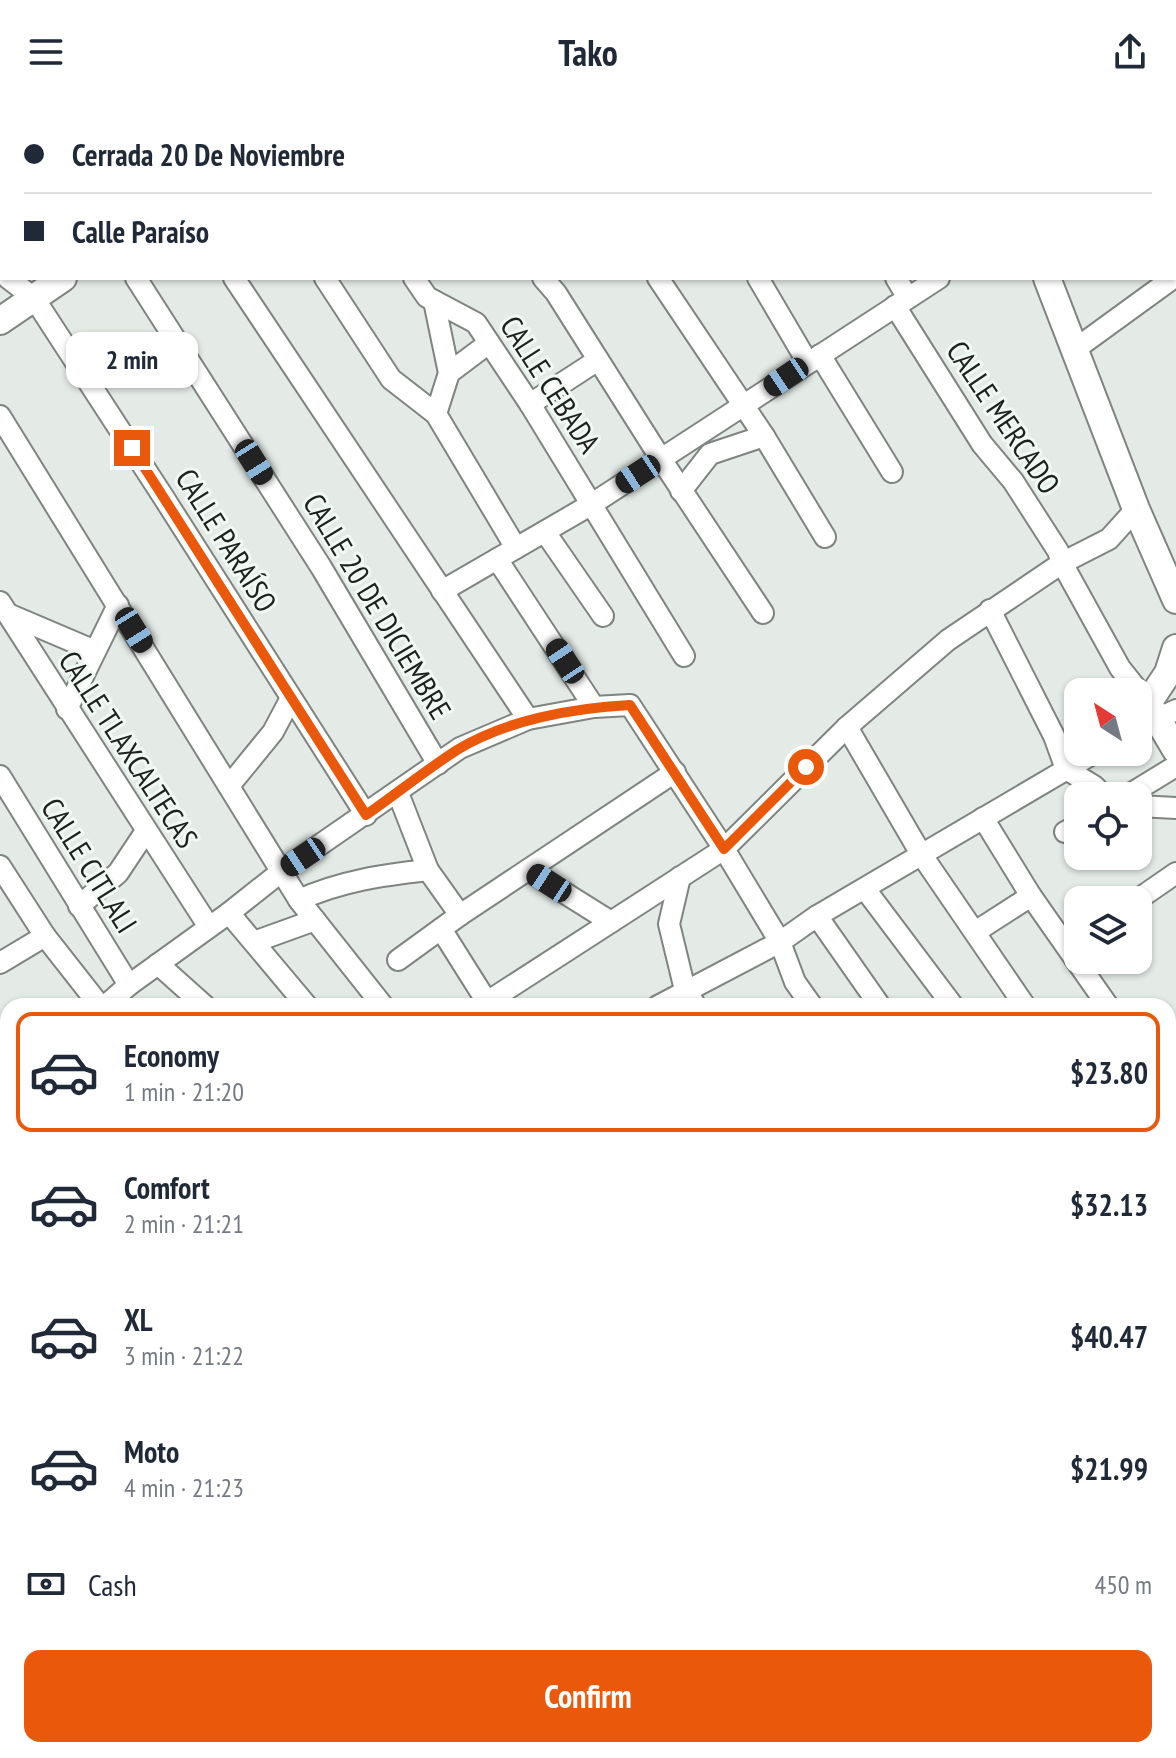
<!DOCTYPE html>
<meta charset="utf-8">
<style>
:root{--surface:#fff;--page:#f6f6f7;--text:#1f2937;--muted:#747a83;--line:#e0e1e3;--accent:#ea580c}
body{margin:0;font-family:"PT Sans Narrow",sans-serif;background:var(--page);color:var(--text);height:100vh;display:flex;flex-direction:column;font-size:30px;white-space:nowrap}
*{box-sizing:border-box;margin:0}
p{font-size:26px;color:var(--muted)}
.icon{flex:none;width:44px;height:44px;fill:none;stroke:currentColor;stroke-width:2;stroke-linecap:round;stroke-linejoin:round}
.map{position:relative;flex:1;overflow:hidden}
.side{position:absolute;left:0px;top:894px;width:1176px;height:760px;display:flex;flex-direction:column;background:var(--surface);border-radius:24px 24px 0 0;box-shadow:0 2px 6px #0004}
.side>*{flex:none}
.top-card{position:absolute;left:0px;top:0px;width:1176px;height:176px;box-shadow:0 2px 6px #0004;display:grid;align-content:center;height:176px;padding:0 24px;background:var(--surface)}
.needle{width:52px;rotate:324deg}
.buttons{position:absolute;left:1064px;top:574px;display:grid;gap:16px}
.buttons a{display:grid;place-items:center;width:88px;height:88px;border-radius:16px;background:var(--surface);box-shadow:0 2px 6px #0004;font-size:40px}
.end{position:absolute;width:36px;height:36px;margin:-18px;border:10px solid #ea580c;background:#fff;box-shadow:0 0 0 4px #fff}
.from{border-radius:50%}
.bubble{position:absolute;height:56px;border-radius:16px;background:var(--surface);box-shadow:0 2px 6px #0004;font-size:26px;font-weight:800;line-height:56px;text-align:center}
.car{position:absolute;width:24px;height:48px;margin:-24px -12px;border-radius:10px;box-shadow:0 0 6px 2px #0007;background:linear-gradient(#222 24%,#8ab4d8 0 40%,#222 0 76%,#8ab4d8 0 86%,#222 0)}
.top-card b{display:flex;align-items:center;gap:28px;height:76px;font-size:30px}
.top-card b+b{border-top:2px solid var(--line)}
.top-card i{width:20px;height:20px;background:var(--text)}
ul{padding:14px 0 0;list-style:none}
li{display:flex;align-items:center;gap:24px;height:120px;margin:0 16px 12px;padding:0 8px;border:4px solid transparent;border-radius:16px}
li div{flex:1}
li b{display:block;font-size:30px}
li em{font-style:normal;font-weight:800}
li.on{border-color:var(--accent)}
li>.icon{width:72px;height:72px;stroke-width:1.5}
.pay{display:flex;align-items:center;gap:20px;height:88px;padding:0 24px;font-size:30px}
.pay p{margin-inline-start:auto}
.primary-button{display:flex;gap:16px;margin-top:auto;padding:16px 24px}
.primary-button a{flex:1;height:92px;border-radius:16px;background:var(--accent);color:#fff;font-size:32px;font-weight:800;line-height:92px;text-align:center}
header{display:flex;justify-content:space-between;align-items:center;height:104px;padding:0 24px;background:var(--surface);font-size:36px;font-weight:800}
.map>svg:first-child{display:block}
.green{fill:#91f1bb}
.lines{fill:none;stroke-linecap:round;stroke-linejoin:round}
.minor-casing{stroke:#7e8580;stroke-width:24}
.major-casing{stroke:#7e8580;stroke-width:30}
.minor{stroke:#fff;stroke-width:20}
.major{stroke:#fff;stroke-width:26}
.route{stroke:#ea580c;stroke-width:10}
.labels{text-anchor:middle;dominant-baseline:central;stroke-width:6;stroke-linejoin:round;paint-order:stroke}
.street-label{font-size:30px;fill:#1d201e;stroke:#f1f9f4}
</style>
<header><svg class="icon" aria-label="menu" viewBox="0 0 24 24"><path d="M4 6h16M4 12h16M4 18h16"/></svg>Tako<svg class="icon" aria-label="share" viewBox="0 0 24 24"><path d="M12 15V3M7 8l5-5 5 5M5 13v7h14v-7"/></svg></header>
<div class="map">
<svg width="1176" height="1654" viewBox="0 0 1176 1654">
<rect width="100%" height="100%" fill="#e4ebe7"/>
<polygon class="green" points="8,1579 8,1646 73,1646 81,1654 0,1654 0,1581"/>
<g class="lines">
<defs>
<g id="minor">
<polyline points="55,0 58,2"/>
<polyline points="224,0 228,2"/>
<polyline points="328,0 331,2"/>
<polyline points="386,0 387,2"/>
<polyline points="556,0 558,2"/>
<polyline points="674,0 674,2"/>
<polyline points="785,0 786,2"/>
<polyline points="890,0 891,2"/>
<polyline points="1137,2 1140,0"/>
<polyline points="0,68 2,69"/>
<polyline points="1174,78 1176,77"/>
<polyline points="8,174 34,194 164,394 366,711"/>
<polyline points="136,174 321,463 438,660"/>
<polyline points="234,174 528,615"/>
<polyline points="325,174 391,275 436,310 516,444"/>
<polyline points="414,174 427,193 476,219 530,300 684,552"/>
<polyline points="543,174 556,189 661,355 763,509"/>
<polyline points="658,174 764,332 825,433"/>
<polyline points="758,174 808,259"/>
<polyline points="896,174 908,194"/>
<polyline points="434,197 449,269 436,310"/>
<polyline points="895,202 982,340 1013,377 1058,447 1062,459 1120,564 1148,599"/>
<polyline points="1074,246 1173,174"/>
<polyline points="820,251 892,368"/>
<polyline points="449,269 489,239"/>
<polyline points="530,300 598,256"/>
<polyline points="0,312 299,796 383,902"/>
<polyline points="681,387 710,350 764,332"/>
<polyline points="545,428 603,512"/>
<polyline points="497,455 594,603"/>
<polyline points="442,487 592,400 939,174"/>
<polyline points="0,498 209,823"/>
<polyline points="990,506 1054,632 1066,665 1094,682 1104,692"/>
<polyline points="8,510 95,547"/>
<polyline points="67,605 118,501"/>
<polyline points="847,623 921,750 1025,902"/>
<polyline points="1138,624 1176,606"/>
<polyline points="0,672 129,881"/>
<polyline points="229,682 273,628 291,594"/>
<polyline points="398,689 428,766 460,811"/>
<polyline points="1127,692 1176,662"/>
<polyline points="1138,702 1176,704"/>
<polyline points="983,714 1031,792 1108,902"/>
<polyline points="1065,728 1078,721"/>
<polyline points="0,762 45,832 100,902"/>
<polyline points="528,766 611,818"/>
<polyline points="680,773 669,820 685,886 696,902"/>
<polyline points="865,785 953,902"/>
<path d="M299,796C341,777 383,771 428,766"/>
<polyline points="1137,796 1176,769"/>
<polyline points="79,802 118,769 146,727"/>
<polyline points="229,809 307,902"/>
<polyline points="817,812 880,902"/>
<polyline points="441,825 487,898"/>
<polyline points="975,828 1031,792"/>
<polyline points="254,838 315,816"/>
<polyline points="398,856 460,811 675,668"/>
<polyline points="0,859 45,832"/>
<polyline points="158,860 205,902"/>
<polyline points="105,902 129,881 229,809 282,767 460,644 528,615 594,603 630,601 724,745 780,838 795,878 812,902"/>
<polyline points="481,902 724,745 847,623 948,536 1062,459 1109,435 1136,405"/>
<polyline points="658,902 780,838 817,812 1096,648"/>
<polyline points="0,961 8,968"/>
<polyline points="1168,988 1176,1000"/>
<polyline points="0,1050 8,1060"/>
<polyline points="1168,1164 1176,1174"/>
<polyline points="0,1213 8,1224"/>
<polyline points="1168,1232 1176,1235"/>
<polyline points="0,1295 8,1289"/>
<polyline points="1168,1310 1176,1326"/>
<polyline points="0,1364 8,1373"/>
<polyline points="1168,1496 1173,1494 1176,1503"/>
<polyline points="215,1646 220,1654"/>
<polyline points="331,1646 334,1654"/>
<polyline points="469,1646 474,1654"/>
<polyline points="532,1646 537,1654"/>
<polyline points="665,1646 666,1654"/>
<polyline points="740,1646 740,1654"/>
<polyline points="821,1646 822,1654"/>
<polyline points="901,1646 902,1654"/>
<polyline points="991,1646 992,1654"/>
<polyline points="1134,1646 1138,1654"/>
</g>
<g id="major">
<polyline points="998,0 998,2"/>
<polyline points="474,2 477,0"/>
<polyline points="1047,174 1136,405 1176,496"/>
<polyline points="0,217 63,174"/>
<polyline points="1176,544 1168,569 1148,599 1176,646"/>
<polyline points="1168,1055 1176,1051"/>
<polyline points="0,1564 8,1571"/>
<polyline points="90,1646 99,1654"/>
<polyline points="570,1654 578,1646"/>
</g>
</defs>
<use href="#minor" class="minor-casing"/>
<use href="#major" class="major-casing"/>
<use href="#minor" class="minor"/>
<use href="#major" class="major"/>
</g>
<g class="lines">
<path class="route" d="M132,344L366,711C396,690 426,666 457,646C506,616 573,604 630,601L724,745L806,663"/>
</g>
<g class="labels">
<g class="street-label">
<text transform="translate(551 280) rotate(57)">CALLE CEBADA</text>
<text transform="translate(1004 313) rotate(56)">CALLE MERCADO</text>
<text transform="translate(227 436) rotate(58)">CALLE PARAÍSO</text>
<text transform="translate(378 502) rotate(59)">CALLE 20 DE DICIEMBRE</text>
<text transform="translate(129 645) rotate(57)">CALLE TLAXCALTECAS</text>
<text transform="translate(90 761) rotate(58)">CALLE CITLALI</text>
</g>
</g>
</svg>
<div class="buttons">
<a><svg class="needle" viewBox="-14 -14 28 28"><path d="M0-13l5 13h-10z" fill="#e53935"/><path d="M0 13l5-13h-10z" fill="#747a83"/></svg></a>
<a><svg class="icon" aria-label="locate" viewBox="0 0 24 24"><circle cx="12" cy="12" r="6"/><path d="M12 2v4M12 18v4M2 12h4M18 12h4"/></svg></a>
<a><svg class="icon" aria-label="layers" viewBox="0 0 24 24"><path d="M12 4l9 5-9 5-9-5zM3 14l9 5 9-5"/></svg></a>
</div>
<i class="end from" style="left:806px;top:663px"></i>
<i class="end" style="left:132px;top:344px"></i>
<div class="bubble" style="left:66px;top:228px;width:132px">2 min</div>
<i class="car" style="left:786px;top:273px;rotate:236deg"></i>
<i class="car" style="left:254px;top:358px;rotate:148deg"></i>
<i class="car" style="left:638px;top:370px;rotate:237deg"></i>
<i class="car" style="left:134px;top:526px;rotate:148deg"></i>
<i class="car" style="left:565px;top:557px;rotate:327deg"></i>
<i class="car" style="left:303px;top:753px;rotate:236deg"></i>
<i class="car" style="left:549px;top:779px;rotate:303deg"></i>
<div class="top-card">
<b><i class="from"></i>Cerrada 20 De Noviembre</b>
<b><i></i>Calle Paraíso</b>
</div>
<section class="side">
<ul>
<li class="on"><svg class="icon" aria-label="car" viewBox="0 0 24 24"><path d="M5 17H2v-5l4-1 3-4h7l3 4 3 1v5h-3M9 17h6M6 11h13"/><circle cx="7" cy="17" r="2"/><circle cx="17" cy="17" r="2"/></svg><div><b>Economy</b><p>1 min · 21:20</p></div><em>$23.80</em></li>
<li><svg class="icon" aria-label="car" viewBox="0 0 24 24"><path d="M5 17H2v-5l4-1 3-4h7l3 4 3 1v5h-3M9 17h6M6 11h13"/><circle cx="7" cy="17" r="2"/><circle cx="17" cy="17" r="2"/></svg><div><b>Comfort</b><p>2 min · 21:21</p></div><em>$32.13</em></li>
<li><svg class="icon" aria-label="car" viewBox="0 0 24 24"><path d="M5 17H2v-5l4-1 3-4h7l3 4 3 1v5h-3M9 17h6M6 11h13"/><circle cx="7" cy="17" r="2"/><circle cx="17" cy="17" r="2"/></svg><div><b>XL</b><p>3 min · 21:22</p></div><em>$40.47</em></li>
<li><svg class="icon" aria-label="car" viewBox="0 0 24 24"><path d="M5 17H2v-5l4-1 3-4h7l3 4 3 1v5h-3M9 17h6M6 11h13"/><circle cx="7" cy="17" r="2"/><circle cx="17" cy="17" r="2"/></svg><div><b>Moto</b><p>4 min · 21:23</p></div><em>$21.99</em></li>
</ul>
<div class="pay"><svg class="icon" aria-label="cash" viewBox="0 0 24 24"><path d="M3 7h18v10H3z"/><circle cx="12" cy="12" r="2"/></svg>Cash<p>450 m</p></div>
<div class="primary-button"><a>Confirm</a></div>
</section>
</div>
